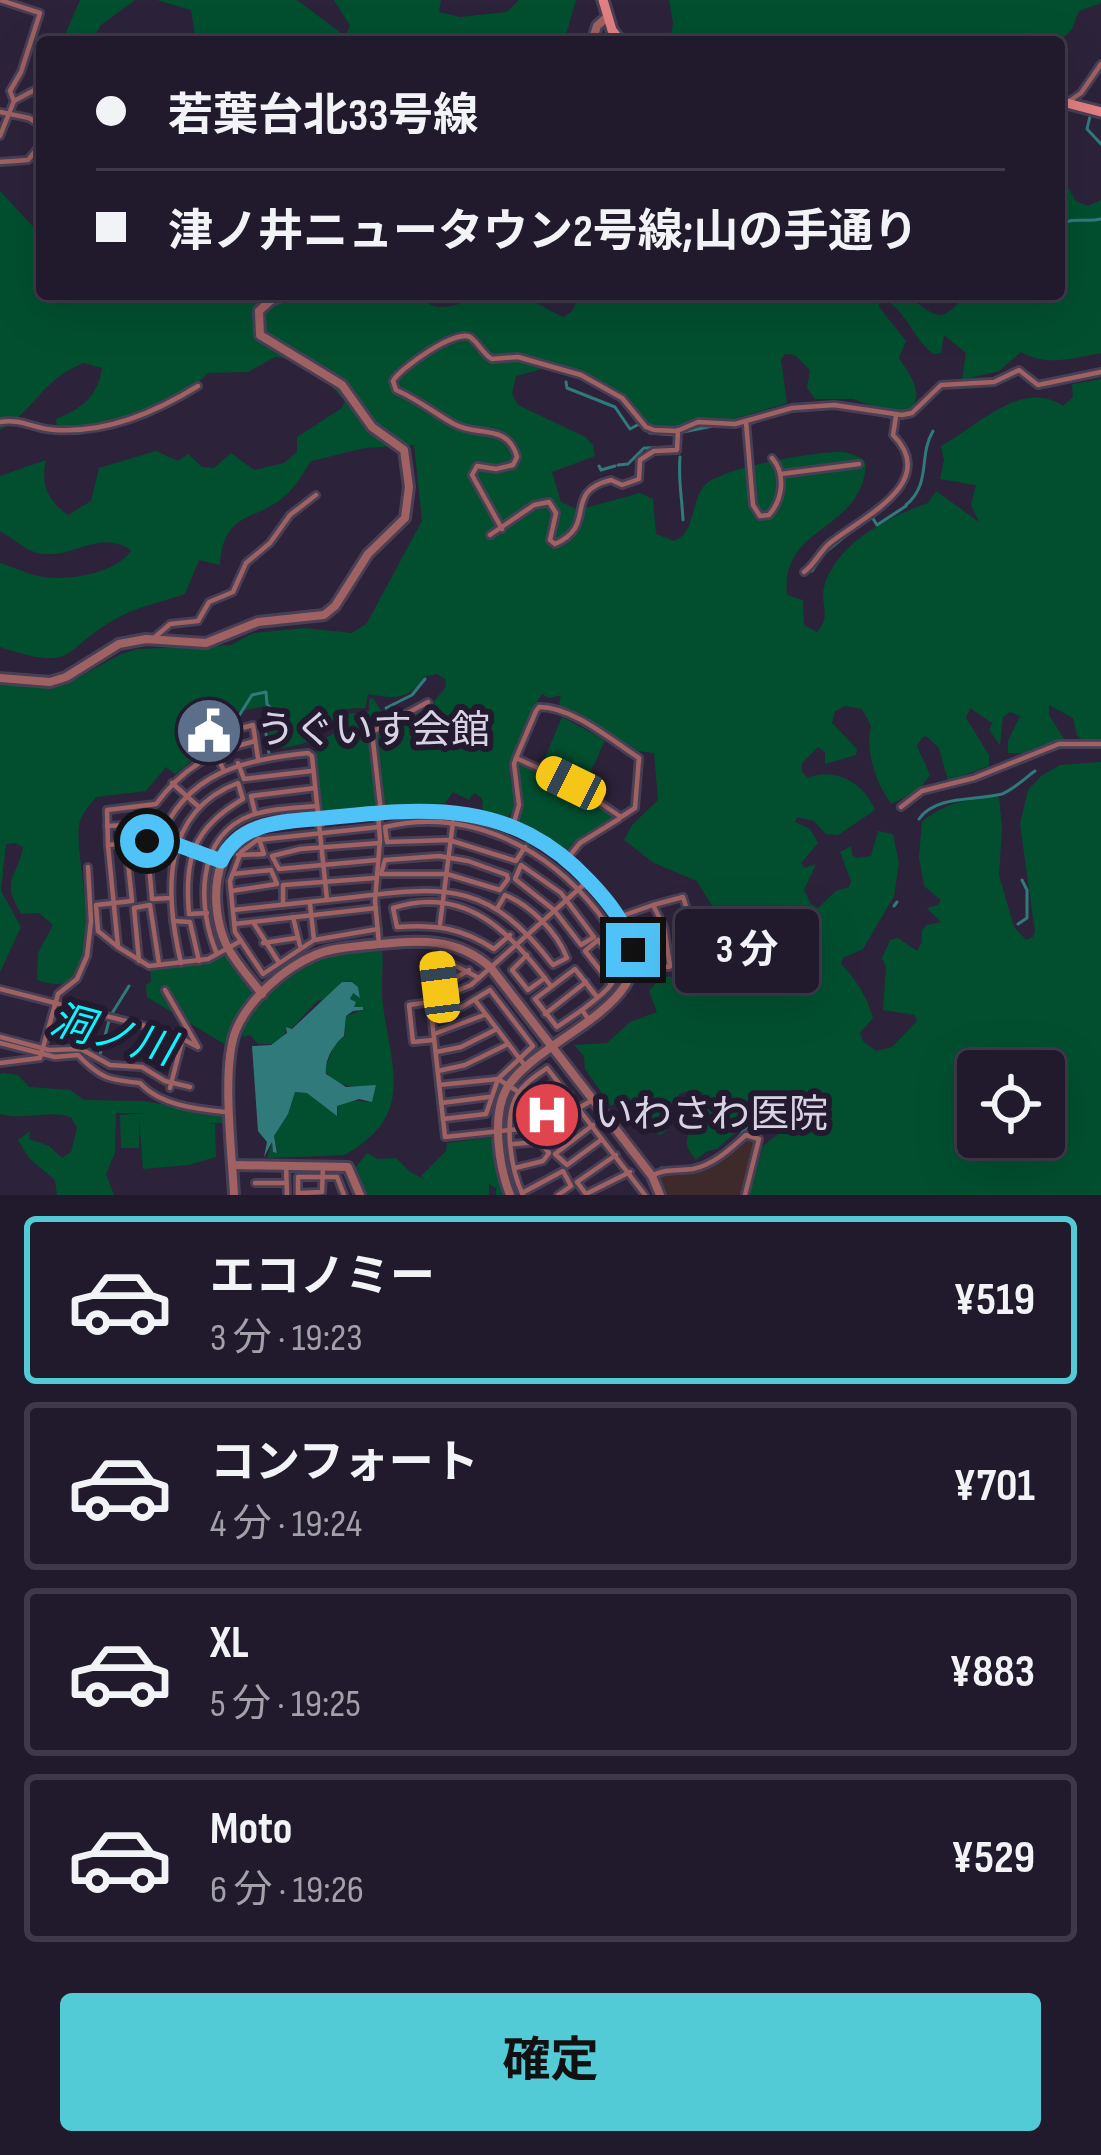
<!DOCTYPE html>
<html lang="ja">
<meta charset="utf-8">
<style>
:root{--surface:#211a2c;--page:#292334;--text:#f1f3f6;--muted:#a2a1a9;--line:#3e3848;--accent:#52cbd7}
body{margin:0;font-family:"Sofia Sans Condensed","Noto Sans JP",sans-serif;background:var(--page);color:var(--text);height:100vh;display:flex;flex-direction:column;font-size:45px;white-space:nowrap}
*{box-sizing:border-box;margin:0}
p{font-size:39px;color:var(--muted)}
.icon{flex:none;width:66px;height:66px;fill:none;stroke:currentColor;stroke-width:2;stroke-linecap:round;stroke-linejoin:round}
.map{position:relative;height:1195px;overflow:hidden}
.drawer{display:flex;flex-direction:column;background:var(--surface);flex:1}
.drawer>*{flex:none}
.hud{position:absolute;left:36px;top:36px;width:1029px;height:264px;border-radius:12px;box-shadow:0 12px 48px #0002,0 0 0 3px var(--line);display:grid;align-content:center;height:264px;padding:0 60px;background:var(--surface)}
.tools{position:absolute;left:957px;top:1050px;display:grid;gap:24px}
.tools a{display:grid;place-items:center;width:108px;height:108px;border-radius:12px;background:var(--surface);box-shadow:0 12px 48px #0002,0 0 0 3px var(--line);font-size:60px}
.end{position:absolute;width:54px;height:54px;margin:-27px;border:15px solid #4fc3f7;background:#111;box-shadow:0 0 0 6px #111}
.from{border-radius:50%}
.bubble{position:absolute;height:84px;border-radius:12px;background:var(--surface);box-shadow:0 12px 48px #0002,0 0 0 3px var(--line);font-size:39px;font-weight:700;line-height:84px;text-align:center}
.car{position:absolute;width:36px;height:72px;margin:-36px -18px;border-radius:15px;box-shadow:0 0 9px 3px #0007;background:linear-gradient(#f5c518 24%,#345 0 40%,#f5c518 0 76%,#345 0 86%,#f5c518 0)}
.hud b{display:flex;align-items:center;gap:42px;height:114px;font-size:45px}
.hud b+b{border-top:3px solid var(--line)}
.hud i{width:30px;height:30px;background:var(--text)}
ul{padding:21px 0 0;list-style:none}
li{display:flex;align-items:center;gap:36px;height:168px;margin:0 24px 18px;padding:0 36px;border:6px solid var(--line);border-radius:12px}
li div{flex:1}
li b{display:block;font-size:45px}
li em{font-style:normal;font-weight:700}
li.active{border-color:var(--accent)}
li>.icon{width:108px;height:108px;stroke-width:1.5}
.action{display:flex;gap:24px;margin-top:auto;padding:24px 60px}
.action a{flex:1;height:138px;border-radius:12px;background:var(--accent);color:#111;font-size:48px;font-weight:700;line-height:138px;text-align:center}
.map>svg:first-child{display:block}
.industrial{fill:#3e2a2b}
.green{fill:#024f30;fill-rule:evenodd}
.water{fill:#307a7c}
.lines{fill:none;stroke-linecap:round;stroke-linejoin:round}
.stream{stroke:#307a7c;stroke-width:3}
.minor-casing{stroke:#483f55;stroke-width:10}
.tertiary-casing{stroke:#483f55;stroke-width:14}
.secondary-casing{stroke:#483f55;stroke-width:15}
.minor{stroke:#9f6162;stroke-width:4.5}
.tertiary{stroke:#9f6162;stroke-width:8}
.secondary{stroke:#e27f82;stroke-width:9}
.route{stroke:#4fc3f7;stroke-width:15}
.labels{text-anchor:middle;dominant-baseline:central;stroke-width:12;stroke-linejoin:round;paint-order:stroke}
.poi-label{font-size:39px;fill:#d8d3e2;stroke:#231a30;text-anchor:start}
.water-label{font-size:42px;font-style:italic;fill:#09f7fd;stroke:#231a30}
</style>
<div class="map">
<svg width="1101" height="1195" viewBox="0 0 1101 1195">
<rect width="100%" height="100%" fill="#2c233a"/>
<polygon class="industrial" points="746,1137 757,1139 744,1195 666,1195 657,1176 706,1167 722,1160"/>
<g class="green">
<polygon points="80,0 135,0 101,25 91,42 62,42"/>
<polygon points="157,0 297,0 345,36 350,26 334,0 441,0 439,12 460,17 507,12 519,0 576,0 564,42 196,42 191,10"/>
<polygon points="669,0 1101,0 1101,3 1079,11 1072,29 1059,42 670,42 673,22"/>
<path d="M1059,173L1076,201L1088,206L1101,200V353C1073,358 1047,367 1021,352L999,371L962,380L966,353L944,335L941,353L933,354C912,338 906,307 880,298L879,307L906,341L899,358C910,376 925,392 910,410L886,411L853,399H815L807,388L810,370L795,355L785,354L781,360L787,403L727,421L698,418L679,427L656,428L647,424L622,394L560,364L516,376L512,394L518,405L585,437L593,445L595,456L552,472L561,502L578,510L640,493L653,499L656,534L674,541C697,532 690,501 705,485C722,468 809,453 835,452C845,451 854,455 863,459L866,465C860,534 780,524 787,595L803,600L804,625L817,632C832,616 820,605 824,587C836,543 890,516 928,503L936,491L979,522L971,505L976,485L940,479L944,460L941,446C977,427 1021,378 1063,406L1073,397L1072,384L1101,379V740L1083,742L1077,735L1073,718L1049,705V715L1064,739L1022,753H1008V741L1020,716L1010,712L1003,717L1000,745L989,730L992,723L970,708L966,718L989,755V766L948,781L939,748L926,736L922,738L917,746L930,775L919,790L891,804C876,782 865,753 871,726L862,709L845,706L835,711L832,723L857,749L856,755L825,764V752L818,747L802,763V772L808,778C835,766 865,784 875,810L838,835L826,834L814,821L797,817L795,822L810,829L818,843L801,863L804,868L816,864L804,890L811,904L818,908L836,891L849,887L851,881L840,852L851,846L852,855L857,858L871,856L878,831L893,834L899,863L894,896L863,949L843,958L841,964C856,979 867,997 873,1018L860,1033L863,1041L876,1051L892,1047L917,1021L915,1015L883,1010L886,967L882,958L890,940L898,938L917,951L922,942V930L927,925L941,922L927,908L938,905L941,900L924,886L919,857L922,822C944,803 971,797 999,797L1002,828L999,875L1014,927L1026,940L1033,937L1035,932L1020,824L1028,790L1041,776L1060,765L1101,762V1195H749L763,1146L785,1129L781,1119L755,1115L717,1149L707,1151L696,1160C675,1137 695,1128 706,1108L702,1092L691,1090L679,1094L666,1131L659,1135L637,1105L621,1101L611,1106L585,1069L584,1056L574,1045L607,1043L630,1022L657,1012L649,991L662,976L700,980L715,969L750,974L761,964L726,929L697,881L654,863L624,840L632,825L658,800L654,753L638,751L559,705L561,695L550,698L542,694C532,708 509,757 510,774C511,791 521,805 507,818L483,812L482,798L474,793L469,800L453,792L445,803L385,806L376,733L434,701L446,687L445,679L437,674L424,677C408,702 392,698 368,694L365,708L341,709C327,740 303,746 272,749L264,706L234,713L235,723L217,729L213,721L202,726L200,734L206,750L175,774L166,767L146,791L96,797C91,804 82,813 80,821C69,852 123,1011 37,980L38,953L53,925L39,913L21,914C0,878 17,880 23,847L16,843L6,844L1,891L21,927L0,972V683L42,688L65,685L119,655L137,649L231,645L253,633L304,628L352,633L367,623L422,521L414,445L365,448L311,461C304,471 297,485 288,493C258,523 223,508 220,565L199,560L185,594C165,601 140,606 121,616C59,648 81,674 0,647V563C13,567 25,573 38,576C64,582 118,574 131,550C99,529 76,557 44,554C27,553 15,539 0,531V476L46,460C40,484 48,501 68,515L91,501L99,468L156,451L178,461L188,454L202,467L214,468L231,453L254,470L284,463L297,452V437L342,408L345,401L318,372L294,359L275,357L248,372L208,373C174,411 106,427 57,428L56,419C81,409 98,397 102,368L84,363C41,379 35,411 0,430V191L42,236V294H282L303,298L328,294H418C431,309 440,309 459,304L465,294H526L527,298L563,317L572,311L580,294H906C931,313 942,329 964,294H1059ZM978,1071H1044V1137H978Z"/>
<polygon points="373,698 388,722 370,730 378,808 320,814 316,743 343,729 347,714 369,711 369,699"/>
<polygon points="562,717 605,740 586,783 544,760"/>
<polygon points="522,765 567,784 615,819 580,840 568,854 518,821 522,803 517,767"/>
<path d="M382,950C384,970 380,984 383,1005C391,1068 416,1116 344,1155L267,1158L272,1142L273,1152L278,1153L274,1136L288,1114L295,1092L307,1093L338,1116V1106L352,1100L367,1102L371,1098L372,1102L376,1085C358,1089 333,1088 325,1069L335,1043L345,1036L346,1016L363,1010L354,1007L356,1002L350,999L353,993L360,998L358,987L352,981L341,982L325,1001L318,1000L292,1028L286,1027L285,1036L271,1044H258L250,1035L242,1037C247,1004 293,969 323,958C342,952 362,952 382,950Z"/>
<polygon points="224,953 253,989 226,1045 147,997 146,985 151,982 150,968 201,963"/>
<path d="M4,1073L18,1075L29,1087L70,1090L84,1100L143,1101L224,1115L226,1123H205L215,1124L216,1157L188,1165L143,1169L139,1117V1148H121L120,1115L148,1113H116L115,1153L106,1174L114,1195H57L55,1180L29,1158L18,1140L30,1131L29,1139L49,1146L62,1158L71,1152L77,1128L71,1117C48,1109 23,1121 0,1114V1074Z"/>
<polygon points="495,1137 507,1195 496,1195 496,1188 489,1184 489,1195 366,1195 356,1167 367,1153 378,1159 396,1158 410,1172 424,1179 421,1176 446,1151 447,1143"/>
</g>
<path class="water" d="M342,982H352L358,987L360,998L353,993L350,999L356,1002L354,1007H363V1010L353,1011L346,1016L344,1036C334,1044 324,1060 326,1074L346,1087L376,1085L372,1102L359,1099L337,1106V1116L307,1093L295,1092L288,1114L274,1136L277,1153L273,1152L272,1142L264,1157L267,1142L258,1131L252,1046L271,1045L287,1033L286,1027L292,1029Z"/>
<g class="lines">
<g class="stream">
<polyline points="597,0 615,42"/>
<polyline points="1091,112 1087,129 1101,144"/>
<path d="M1059,225C1075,216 1085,223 1101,219"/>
<polyline points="566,382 567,388 615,407 630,429 639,424 650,433 675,435"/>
<polyline points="954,386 974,385"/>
<polyline points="812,409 833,407"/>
<polyline points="854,410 895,418"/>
<polyline points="749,424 768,417"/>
<polyline points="717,426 743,425"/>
<polyline points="683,432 713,426"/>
<path d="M680,457C678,479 682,498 683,520"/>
<polyline points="618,465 628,464 644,448 672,447"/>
<polyline points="599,466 601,470 615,466"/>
<path d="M906,505C932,483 918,456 933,431"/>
<polyline points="873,516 888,503"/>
<polyline points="872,517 877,525 906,506"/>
<polyline points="828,550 859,525"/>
<polyline points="812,571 825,552"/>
<polyline points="386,708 412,695 425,679"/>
<polyline points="238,724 237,719 252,695 266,692 267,704 274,712 265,727 269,754"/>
<path d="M919,819C936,795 975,801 1002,794C1013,790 1025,778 1035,771"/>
<polyline points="894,906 897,902"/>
<polyline points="1018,924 1027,918 1027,890 1022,880"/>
<polyline points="111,1015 129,986"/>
<polyline points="99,1058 109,1021"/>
<polyline points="736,1141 760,1109"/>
<polyline points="692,1166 709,1161"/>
<polyline points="661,1168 674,1168"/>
</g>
<defs>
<g id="minor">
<polyline points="1071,100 1081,93 1101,64"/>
<polyline points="14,101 42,86"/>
<polyline points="0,112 29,118 42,126"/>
<polyline points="0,136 14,101 10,91 21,72 40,13 0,0"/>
<polyline points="0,162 28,160 42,143"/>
<path d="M0,422C21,418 34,429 55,430C107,433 154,413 198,386"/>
<path d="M746,422L753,505L760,516L769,515C783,499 786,474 772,458"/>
<polyline points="781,474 859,464"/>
<path d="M502,529L472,475L477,466L496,469L513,465L517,457C508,423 477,437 454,424C434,413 419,400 396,390L393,381C400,368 456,329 470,337C478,342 483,354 492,359L518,357L581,375L622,398L646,427L654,430L677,431L698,422L735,424L792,408L834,405L902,415L912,413L941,385L994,382L1019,370L1038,385L1101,372"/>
<path d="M490,535L534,505L549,502L556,513L550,540L555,544C599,525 561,492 611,480L622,485L639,479L640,460L654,451L677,450L678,430"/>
<path d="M804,572C815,564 820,551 830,543C859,519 941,483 893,435L896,416"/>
<polyline points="154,638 170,624 198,621 209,602 233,592 246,563 270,543 290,515 316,495"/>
<polyline points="238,763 244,779 311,771"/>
<polyline points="223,769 209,737 253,725 258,758"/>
<polyline points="172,783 199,807"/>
<polyline points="901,807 922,791 974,778 1059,744 1101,744"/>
<polyline points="381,812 372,732 428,702"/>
<polyline points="255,813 251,796 315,788"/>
<polyline points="378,813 380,839 375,901 379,944"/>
<polyline points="107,826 167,823"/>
<path d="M513,826L519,805L514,764L516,758L536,711L539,707C573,707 611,740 639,758L635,808L621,817L571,783L516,758"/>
<path d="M160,840C185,772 244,760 308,753L312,756L327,900"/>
<polyline points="147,841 152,899 170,898"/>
<path d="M108,845L107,810L156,804C183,768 211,752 255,741"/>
<path d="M525,847L516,861L449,840L387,842L385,827C468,807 546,847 597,911C612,931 627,952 615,978C608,992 593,1001 582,1010L589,1020"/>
<polyline points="238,855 264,854 259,839"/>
<polygon points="439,856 468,861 507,875 508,879 500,890 447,874 381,874 385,860"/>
<polyline points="567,859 580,843 619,819"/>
<polyline points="377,860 279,869 272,856 300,849 380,843"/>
<polyline points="222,861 160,840 108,845 118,947 149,966 208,959 239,942"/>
<polygon points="521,865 561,893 594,937 581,945 554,910 515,879"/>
<polyline points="589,880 471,985 430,1002 445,1137 547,1126 591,1101"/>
<polyline points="231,891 277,884 271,870 233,874"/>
<polyline points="310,904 314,940"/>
<polyline points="283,905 283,885 375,878"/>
<path d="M233,910C274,906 314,901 355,897C450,885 491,884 553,965L567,958C557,932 531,906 505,895L497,909"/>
<polyline points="293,917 300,946"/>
<polyline points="619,917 653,905 664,927 670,966 698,962 698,944 683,897 653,905"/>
<polyline points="173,921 190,922 199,961"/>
<polyline points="253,922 278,961"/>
<polyline points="234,924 376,908"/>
<polyline points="440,924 453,822"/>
<polyline points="378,929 314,940 263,974 235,932 230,881 241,852 257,840 379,827"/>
<path d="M510,935L494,949C462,928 435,924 397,927L393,908C467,884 511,934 551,986"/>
<polyline points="263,943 296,938"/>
<polyline points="118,947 98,931 96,905 132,901 126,843"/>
<path d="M217,954C197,908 195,835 252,815C272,808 296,808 317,806"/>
<polyline points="527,955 512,970 528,990 545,978"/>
<polyline points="139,961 134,908 150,905 159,964"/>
<polyline points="698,962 707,964 727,957 725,948 715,941 698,944"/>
<path d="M181,963C165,895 160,812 238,783L243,799C193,828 184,858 189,914L207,913"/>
<polyline points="633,964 669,967"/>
<polyline points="611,984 585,951 598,940 618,965"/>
<polyline points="440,987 469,970"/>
<polyline points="0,989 169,1032 198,1047 165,990"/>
<polyline points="442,999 437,960 440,958 479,978"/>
<polyline points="475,1000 526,1067"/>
<polyline points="430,1002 409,1005 413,1042 433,1040"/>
<polyline points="582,1010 557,1027 535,999 575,969 597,997"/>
<polyline points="545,1014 586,982"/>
<polyline points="433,1016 462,1007 490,990 533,1046 498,1079 486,1114 443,1119"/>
<polyline points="434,1034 484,1015"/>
<polyline points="0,1037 49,1050 81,1049 110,1065 142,1067 165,1081 190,1087"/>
<path d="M0,1043L55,1057L78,1055C100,1078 108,1080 140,1083C160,1105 196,1109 225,1112"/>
<polyline points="81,1049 91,1014"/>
<polyline points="436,1052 461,1047 497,1029"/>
<polyline points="0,1063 40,1058 58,994 77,979 87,956 91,921 88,867"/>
<polyline points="438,1071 465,1065 508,1044"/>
<polyline points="439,1085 498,1079 522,1094 558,1082"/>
<polyline points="170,1088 182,1041"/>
<polyline points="441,1103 489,1097"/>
<polyline points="514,1112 538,1110 570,1095"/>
<polyline points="593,1125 555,1154 567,1165 601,1140"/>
<polyline points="513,1144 540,1142 549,1153 543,1161 515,1168"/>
<polyline points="616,1155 577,1182 586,1194 630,1172"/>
<polyline points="286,1165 287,1195"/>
<path d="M652,1176C665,1168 678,1171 693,1169C715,1164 730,1149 746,1135L759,1139L745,1195"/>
<polyline points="260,1183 255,1183 286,1183"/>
<polyline points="300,1193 322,1192 323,1166"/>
<polyline points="522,1193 563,1171 571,1186 558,1195"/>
<polyline points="298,1195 298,1177 337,1177 344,1195"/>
<path d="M523,1195C511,1171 503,1120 517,1095C524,1083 536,1076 547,1068L645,1195"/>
</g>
<g id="tertiary">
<polyline points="592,42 597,26 607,17"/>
<polyline points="0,678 50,682 66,677 119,644 146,639 206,643 258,622 324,615 335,606 368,554 405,518 409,487 404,450 372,427 342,385 260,335 259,311 271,300 287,294"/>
<path d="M262,994C249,977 233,960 225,942C210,906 211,847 252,829C278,818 314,819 342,816C418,808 486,804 552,848C578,865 597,889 615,913C685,1000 541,1032 507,1088C491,1115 499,1167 510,1195"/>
<polyline points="233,1165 348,1167 360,1195"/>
<path d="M234,1195C232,1152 221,1067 236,1030C249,999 284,968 315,955C332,948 351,947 369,945C414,941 455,935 491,968L652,1176L660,1195"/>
</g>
<g id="secondary">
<polyline points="603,0 612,30 621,42"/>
<polyline points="1059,101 1101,112"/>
</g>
</defs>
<use href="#minor" class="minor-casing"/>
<use href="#tertiary" class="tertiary-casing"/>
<use href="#secondary" class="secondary-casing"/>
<use href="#minor" class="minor"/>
<use href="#tertiary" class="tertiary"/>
<use href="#secondary" class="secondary"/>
</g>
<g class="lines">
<path class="route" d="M147,841H167L221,861C240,820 286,822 325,818C428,807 512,799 589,881C608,901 626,923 633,950"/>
</g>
<defs>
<symbol id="civic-disc" viewBox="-11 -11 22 22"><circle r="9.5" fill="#5c6f8a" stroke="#231a30"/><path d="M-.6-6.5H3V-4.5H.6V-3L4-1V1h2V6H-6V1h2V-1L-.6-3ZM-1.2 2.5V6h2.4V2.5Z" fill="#fff"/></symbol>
<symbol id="hospital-disc" viewBox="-11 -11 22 22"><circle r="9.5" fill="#e0444e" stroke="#231a30"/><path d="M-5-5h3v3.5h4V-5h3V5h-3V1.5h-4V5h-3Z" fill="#fff"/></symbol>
</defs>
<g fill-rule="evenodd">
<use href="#civic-disc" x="171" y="693" width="76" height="76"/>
<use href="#hospital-disc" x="509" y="1077" width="76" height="76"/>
</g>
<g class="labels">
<g class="poi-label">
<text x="256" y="731">うぐいす会館</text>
<text x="594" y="1115">いわさわ医院</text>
</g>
<g class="water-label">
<text transform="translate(112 1036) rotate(15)">洞ノ川</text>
</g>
</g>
</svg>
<div class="tools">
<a><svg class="icon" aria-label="locate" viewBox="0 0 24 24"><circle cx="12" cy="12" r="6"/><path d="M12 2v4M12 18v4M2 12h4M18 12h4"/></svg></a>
</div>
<i class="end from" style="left:147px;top:841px"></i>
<i class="end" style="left:633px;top:950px"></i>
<div class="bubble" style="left:675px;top:909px;width:144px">3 分</div>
<i class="car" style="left:571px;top:783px;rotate:296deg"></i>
<i class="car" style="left:440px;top:987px;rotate:353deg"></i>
<div class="hud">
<b><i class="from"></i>若葉台北33号線</b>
<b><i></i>津ノ井ニュータウン2号線;山の手通り</b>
</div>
</div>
<section class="drawer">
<ul>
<li class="active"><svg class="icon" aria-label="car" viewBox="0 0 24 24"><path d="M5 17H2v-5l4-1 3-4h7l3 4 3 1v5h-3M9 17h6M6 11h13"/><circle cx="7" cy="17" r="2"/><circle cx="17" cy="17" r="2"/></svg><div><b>エコノミー</b><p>3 分 · 19:23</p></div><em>¥519</em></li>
<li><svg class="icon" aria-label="car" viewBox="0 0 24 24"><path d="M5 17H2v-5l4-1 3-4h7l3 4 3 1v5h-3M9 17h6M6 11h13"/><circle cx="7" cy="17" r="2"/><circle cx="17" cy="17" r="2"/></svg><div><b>コンフォート</b><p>4 分 · 19:24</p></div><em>¥701</em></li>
<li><svg class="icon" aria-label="car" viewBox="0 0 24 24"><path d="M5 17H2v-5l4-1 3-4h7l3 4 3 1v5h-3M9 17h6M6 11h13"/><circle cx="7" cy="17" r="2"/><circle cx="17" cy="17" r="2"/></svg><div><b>XL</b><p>5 分 · 19:25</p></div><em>¥883</em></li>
<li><svg class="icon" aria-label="car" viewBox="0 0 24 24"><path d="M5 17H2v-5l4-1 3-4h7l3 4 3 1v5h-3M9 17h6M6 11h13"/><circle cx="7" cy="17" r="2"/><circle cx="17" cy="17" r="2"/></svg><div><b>Moto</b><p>6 分 · 19:26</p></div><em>¥529</em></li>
</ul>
<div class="action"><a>確定</a></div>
</section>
